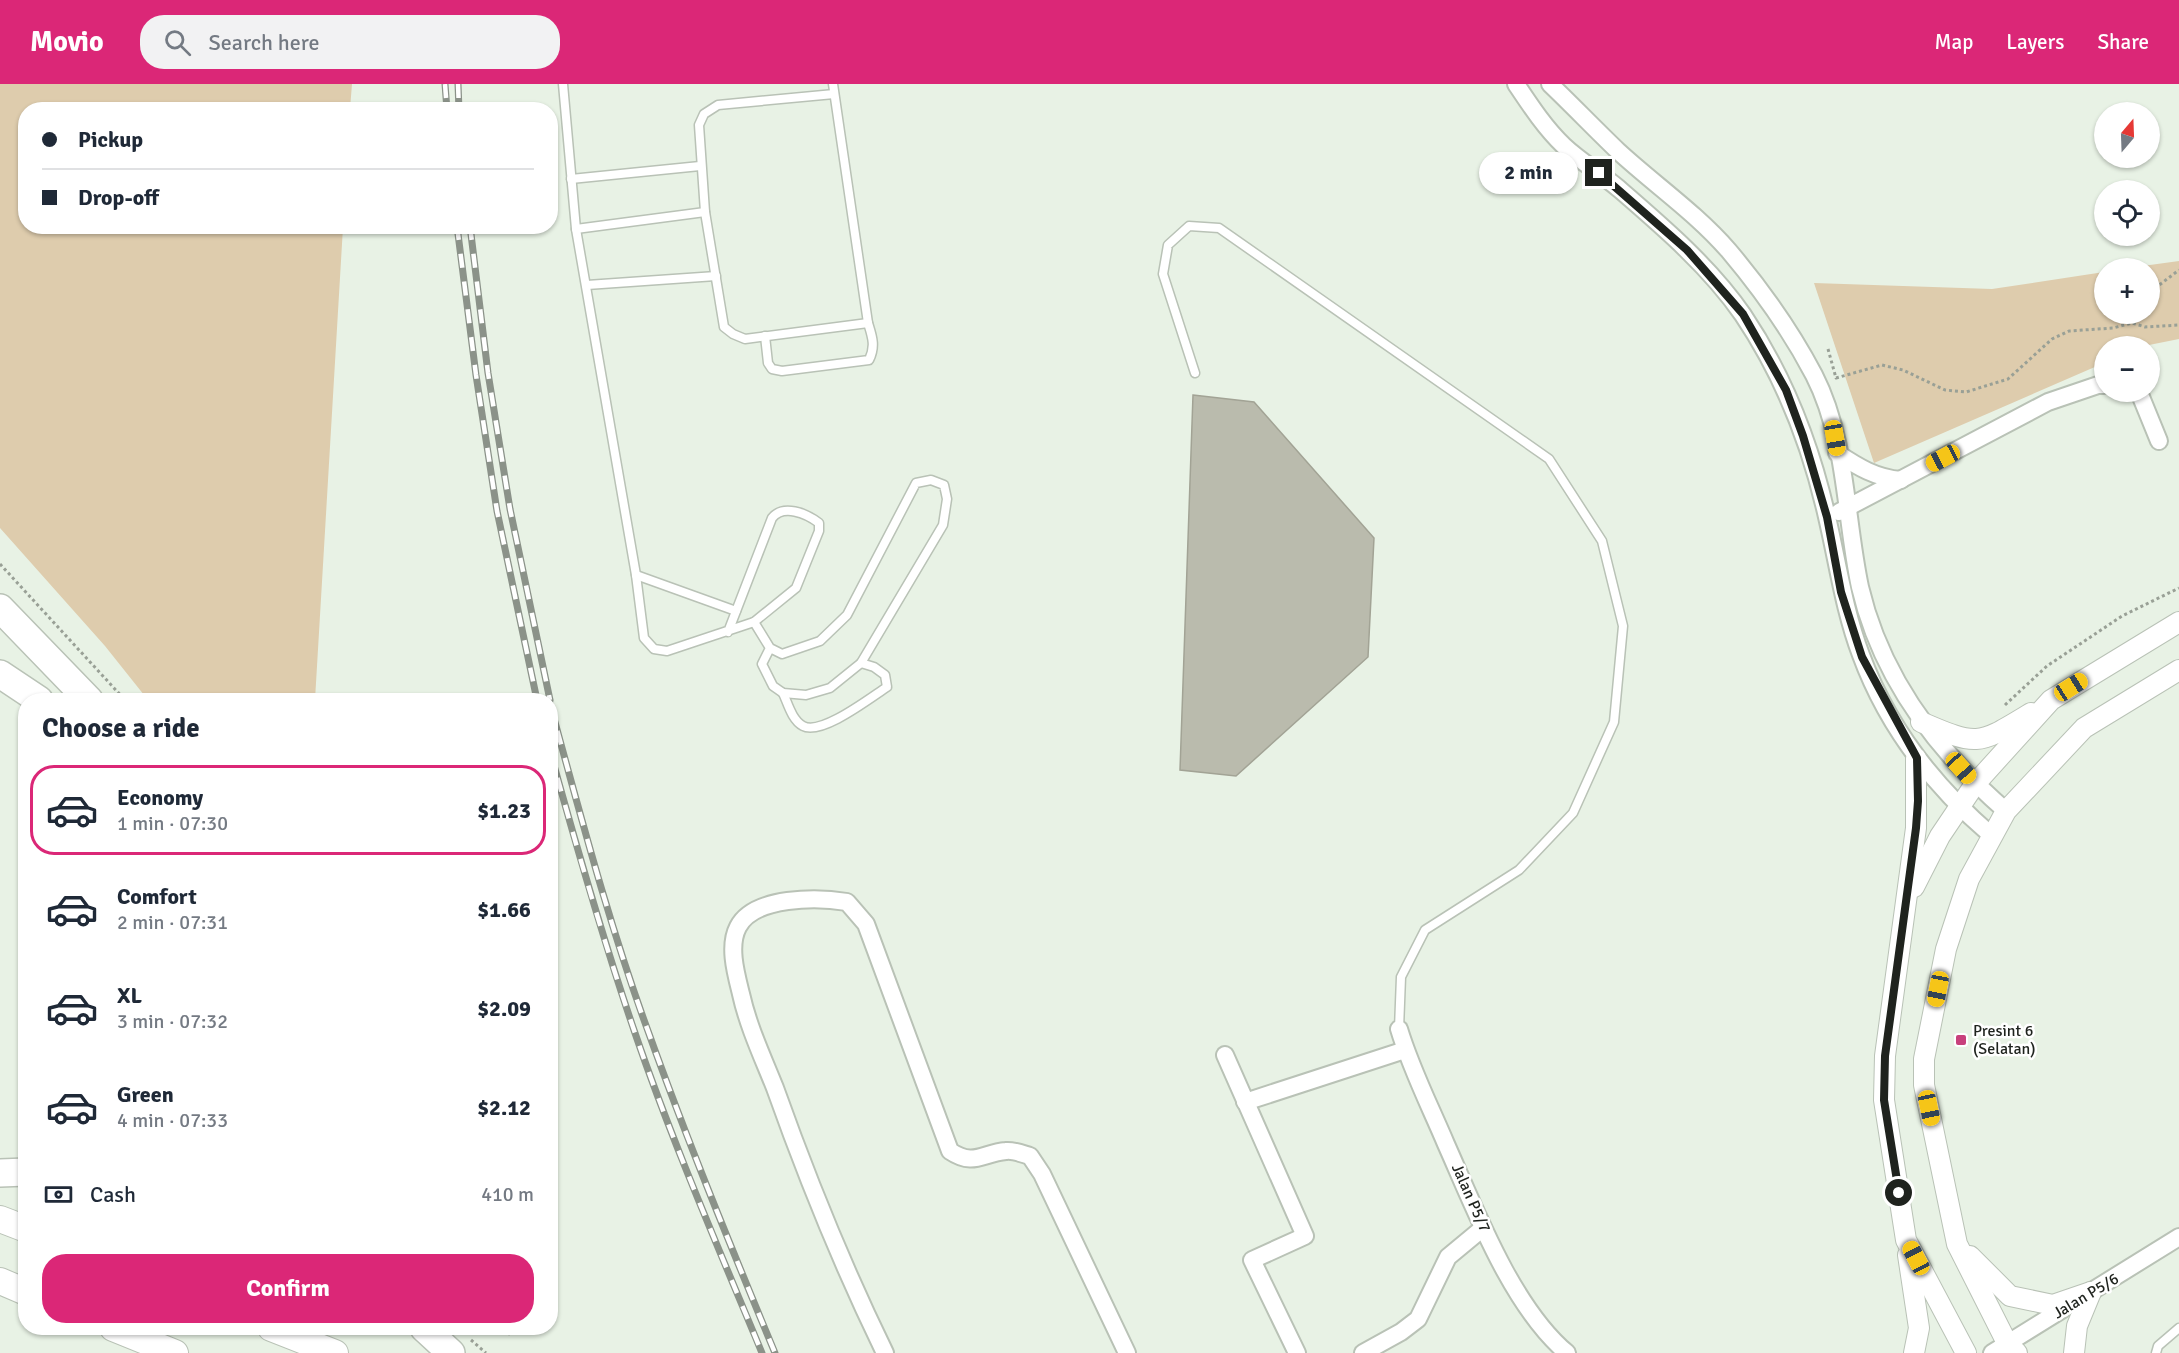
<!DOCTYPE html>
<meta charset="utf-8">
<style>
:root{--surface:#fff;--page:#f2f2f3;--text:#1f2937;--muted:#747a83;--line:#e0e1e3;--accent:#db2777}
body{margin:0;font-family:Signika,sans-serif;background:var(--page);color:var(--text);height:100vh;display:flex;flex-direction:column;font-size:22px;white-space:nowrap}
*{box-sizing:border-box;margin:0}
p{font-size:20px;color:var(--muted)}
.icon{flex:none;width:33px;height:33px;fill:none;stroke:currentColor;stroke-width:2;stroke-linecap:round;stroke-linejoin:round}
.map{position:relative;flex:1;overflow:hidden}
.drawer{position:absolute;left:18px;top:609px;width:540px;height:642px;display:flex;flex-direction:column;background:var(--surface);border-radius:24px;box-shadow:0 2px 4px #0004}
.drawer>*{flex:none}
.guide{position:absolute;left:18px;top:18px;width:540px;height:132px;border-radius:24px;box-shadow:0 2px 4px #0004;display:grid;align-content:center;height:132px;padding:0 24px;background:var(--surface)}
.needle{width:39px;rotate:19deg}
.controls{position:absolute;left:2094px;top:18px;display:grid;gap:12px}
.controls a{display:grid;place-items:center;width:66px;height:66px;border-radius:50%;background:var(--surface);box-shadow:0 2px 4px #0004;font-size:30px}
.end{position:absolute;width:27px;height:27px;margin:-14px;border:8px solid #1f231e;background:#fff;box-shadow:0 0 0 3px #fff}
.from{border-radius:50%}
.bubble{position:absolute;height:42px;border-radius:21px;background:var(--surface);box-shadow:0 2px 4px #0004;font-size:20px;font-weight:700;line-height:42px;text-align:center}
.car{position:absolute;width:18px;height:36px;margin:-18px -9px;border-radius:8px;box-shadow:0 0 4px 2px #0007;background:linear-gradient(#f5c518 24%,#345 0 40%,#f5c518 0 76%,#345 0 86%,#f5c518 0)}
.guide b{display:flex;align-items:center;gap:21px;height:57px;font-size:22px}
.guide b+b{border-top:2px solid var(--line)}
.guide i{width:15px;height:15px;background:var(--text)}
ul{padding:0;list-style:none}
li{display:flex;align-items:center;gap:18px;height:90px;margin:0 12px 9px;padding:0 12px;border:3px solid transparent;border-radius:24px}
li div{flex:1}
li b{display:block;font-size:22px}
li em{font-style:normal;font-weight:700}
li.current{border-color:var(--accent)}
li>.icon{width:54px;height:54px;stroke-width:1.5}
h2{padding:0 24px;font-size:27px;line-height:72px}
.pay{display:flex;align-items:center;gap:15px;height:66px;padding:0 24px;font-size:22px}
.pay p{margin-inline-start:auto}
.action{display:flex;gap:12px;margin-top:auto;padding:12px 24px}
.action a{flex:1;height:69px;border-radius:24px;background:var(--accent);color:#fff;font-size:24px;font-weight:700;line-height:69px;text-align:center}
header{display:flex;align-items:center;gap:36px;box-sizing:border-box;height:84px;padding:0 30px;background:var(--accent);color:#fff}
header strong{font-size:28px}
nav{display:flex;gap:33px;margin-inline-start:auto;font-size:21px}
.search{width:420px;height:54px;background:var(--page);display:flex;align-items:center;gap:15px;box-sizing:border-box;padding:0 21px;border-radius:24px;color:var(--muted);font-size:22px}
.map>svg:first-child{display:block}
.green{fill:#deccad}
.building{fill:#babbad;stroke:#a2a395;stroke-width:1.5}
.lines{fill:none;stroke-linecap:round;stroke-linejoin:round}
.service-casing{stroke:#b9c2b6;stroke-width:11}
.minor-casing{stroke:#b9c2b6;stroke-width:20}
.tertiary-casing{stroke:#b9c2b6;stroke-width:22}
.primary-casing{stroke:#b9c2b6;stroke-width:28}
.trunk-casing{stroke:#b9c2b6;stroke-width:30}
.path{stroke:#99a096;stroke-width:3;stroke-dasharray:3 3;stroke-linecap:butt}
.service{stroke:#fff;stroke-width:8}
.minor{stroke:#fff;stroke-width:16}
.tertiary{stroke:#fff;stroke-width:20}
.primary{stroke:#fff;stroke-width:26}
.trunk{stroke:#fff;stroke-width:27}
.rail-casing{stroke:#8b9289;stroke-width:7}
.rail{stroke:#fff;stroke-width:4.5;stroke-dasharray:14;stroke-linecap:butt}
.route{stroke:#1f231e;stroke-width:8}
.poi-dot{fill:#c8407c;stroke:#fff;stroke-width:2}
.labels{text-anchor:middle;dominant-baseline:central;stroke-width:5;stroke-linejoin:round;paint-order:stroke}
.poi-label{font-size:16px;fill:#1f231e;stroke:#fff;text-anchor:start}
.street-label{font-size:16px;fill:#1f231e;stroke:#fff}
</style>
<header>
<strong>Movio</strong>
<div class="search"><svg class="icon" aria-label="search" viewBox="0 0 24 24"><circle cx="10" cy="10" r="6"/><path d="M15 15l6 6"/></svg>Search here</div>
<nav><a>Map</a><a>Layers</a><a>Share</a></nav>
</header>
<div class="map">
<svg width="2179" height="1269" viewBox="0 0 2179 1269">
<rect width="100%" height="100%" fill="#e8f2e5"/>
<g class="green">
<polygon points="0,0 352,0 350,25 26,26 26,142 343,143 315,616 148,616 105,562 0,444"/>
<polygon points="2179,177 2179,255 2144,262 2104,262 2104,279 1874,379 1814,199 1992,205 2104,188 2104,230 2150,230 2150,184 2128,184"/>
</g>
<polygon class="building" points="1193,311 1254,318 1374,454 1368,573 1236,692 1180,686"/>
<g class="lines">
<defs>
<g id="service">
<path d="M563,0L576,145L636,491L644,554L654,565L667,567L754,538L796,504L819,447V439C806,429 783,420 772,434L728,548"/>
<polyline points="834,10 718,21 704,30 699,41 705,128 724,243 733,250 745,255 868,239"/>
<polyline points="571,95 700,82"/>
<polyline points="576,145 705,128"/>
<polyline points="587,201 716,192"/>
<path d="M765,252L768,279L772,285L782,287L869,276C876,262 872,252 868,239L833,0"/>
<polyline points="1195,289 1163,190 1168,161 1189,142 1219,144 1549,375 1602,457 1623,542 1614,638 1573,729 1519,786 1425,846 1401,893 1399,945"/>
<polyline points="636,491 736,527"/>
<polyline points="754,538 770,564 782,570 820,557 847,531 916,399 931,396 944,401 947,415 943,441 861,579 830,604 806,611 783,609 773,602 762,580 770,564"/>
<path d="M783,609C788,620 792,636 803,642C821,652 870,614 887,603L885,591L874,583L861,579"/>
<polyline points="2156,1269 2158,1262 2179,1244"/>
</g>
<g id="minor">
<path d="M1516,0C1530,21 1545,44 1564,62C1580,77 1600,89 1618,104C1662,142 1710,183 1743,231C1784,292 1811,362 1827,433C1838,480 1844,526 1861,571C1887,642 1935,703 1991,751"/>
<path d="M1550,0C1573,22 1595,45 1618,67C1655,101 1696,129 1729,167C1761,205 1791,247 1814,291C1847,355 1845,433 1860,503C1881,593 1937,667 2006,727"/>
<polyline points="2139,308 2159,357"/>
<path d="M1837,369C1858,383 1876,394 1901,396"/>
<polyline points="1839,428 2048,318 2098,301 2104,301"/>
<path d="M1399,945C1411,985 1430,1022 1446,1060C1475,1125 1512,1223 1567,1269"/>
<polyline points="1225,971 1305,1152 1252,1176 1297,1269"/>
<polyline points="1245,1018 1405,966"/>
<path d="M885,1269C843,1183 807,1094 775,1004C763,974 748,942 741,910C736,890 728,862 738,843C754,812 818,813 847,818L866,840L950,1067C974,1083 982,1069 1006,1067C1013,1066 1023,1070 1030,1072L1042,1090L1127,1269"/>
<polyline points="1363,1269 1401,1248 1418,1235 1448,1173 1483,1144"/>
<polyline points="1992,1269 2179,1153"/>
</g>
<g id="tertiary">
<path d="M1921,638C1979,663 1978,661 2031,629"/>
<polyline points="1916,674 1916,744 1885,972 1884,1016 1906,1156 1966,1269"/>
<polyline points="1914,803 1940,752 1975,700 2051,616 2179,538"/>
<polyline points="1908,1171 1919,1244 1914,1269"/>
<polyline points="1970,1172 2010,1212 2053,1221 2091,1208"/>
<polyline points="2017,1269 2007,1259 1957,1160 1924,1001 1924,975 1946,865 1969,795 2006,727 2084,644 2179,586"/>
<polyline points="2074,1269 2077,1242 2091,1208"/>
</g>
<g id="primary">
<polyline points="0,1135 26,1145"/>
<polyline points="0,1197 26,1208"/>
<polyline points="113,1244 175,1269"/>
<polyline points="271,1244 335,1269"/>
</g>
<g id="trunk">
<polyline points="0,524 89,616"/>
<polyline points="0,590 39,616"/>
<polyline points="0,1089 26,1088"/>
<polyline points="424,1244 451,1269"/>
</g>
</defs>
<use href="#service" class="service-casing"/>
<use href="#minor" class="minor-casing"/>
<use href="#tertiary" class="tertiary-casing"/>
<use href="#primary" class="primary-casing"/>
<use href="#trunk" class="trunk-casing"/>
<g class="path">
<polyline points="2150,208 2179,186"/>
<polyline points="2132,239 2135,230"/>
<polyline points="1828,265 1836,294 1882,281 1903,286 1945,306 1966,308 2008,295 2052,255 2069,247 2113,244 2132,239 2145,243 2179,241"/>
<polyline points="0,480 125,616"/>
<polyline points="2005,621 2047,582 2122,532 2179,504"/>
<polyline points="508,1251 510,1244"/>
<polyline points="471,1256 486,1269"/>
</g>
<use href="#service" class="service"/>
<use href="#minor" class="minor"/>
<use href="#tertiary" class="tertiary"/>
<use href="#primary" class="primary"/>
<use href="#trunk" class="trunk"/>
<defs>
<g id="rail">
<polyline points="445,0 447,26"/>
<polyline points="458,0 459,26"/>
<polyline points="457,142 476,291 497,427 537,616"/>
<polyline points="470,142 488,289 510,425 550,616"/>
<path d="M550,620C580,729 609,841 648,947C687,1056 731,1163 775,1269"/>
<path d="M550,667C576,761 603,856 635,949C672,1057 718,1163 762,1269"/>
</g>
</defs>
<use href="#rail" class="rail-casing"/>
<use href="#rail" class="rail"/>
</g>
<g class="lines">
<polyline class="route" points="1599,89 1687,166 1743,230 1786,306 1803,352 1827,433 1841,508 1862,573 1917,674 1918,717 1916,744 1885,972 1884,1016 1899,1109"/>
</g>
<rect class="poi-dot" x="1955" y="950" width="12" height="12" rx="3"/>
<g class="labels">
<g class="poi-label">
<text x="1973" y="947">Presint 6<tspan x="1973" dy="18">(Selatan)</tspan></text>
</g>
<g class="street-label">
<text transform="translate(1471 1114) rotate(66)">Jalan P5/7</text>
<text transform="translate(2086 1212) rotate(-31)">Jalan P5/6</text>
</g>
</g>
</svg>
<div class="controls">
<a><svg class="needle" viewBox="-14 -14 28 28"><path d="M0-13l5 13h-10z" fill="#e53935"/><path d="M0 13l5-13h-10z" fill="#747a83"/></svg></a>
<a><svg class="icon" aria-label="locate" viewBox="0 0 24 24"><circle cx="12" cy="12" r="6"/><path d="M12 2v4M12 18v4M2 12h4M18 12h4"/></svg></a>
<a>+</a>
<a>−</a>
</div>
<i class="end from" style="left:1899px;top:1109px"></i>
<i class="end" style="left:1599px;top:89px"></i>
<div class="bubble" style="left:1479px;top:68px;width:99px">2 min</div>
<i class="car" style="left:1835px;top:354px;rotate:170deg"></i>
<i class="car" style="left:1943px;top:374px;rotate:242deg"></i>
<i class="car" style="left:2071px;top:603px;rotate:58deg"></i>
<i class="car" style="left:1961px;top:684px;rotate:138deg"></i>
<i class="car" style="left:1938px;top:905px;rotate:191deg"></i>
<i class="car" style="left:1929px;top:1024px;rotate:168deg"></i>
<i class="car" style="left:1916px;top:1174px;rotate:332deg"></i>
<div class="guide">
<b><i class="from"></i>Pickup</b>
<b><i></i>Drop-off</b>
</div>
<section class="drawer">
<h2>Choose a ride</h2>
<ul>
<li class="current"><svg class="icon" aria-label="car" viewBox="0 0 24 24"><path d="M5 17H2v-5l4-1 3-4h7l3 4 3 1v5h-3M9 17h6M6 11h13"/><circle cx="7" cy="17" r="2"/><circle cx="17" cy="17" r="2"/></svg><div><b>Economy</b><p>1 min · 07:30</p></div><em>$1.23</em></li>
<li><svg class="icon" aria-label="car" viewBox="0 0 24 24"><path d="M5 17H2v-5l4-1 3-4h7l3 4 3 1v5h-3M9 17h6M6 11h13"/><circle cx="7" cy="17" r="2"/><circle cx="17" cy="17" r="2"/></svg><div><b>Comfort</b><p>2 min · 07:31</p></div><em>$1.66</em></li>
<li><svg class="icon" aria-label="car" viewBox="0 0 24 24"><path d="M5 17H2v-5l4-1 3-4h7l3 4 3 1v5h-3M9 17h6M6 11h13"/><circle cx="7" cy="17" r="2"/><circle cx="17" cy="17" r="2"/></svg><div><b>XL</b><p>3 min · 07:32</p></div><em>$2.09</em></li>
<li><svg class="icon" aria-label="car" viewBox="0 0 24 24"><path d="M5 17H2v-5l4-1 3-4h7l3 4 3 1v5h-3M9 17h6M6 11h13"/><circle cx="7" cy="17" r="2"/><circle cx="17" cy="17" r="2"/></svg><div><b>Green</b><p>4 min · 07:33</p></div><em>$2.12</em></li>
</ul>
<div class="pay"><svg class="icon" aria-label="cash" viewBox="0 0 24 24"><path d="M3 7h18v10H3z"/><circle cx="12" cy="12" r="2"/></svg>Cash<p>410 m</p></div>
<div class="action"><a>Confirm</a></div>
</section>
</div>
